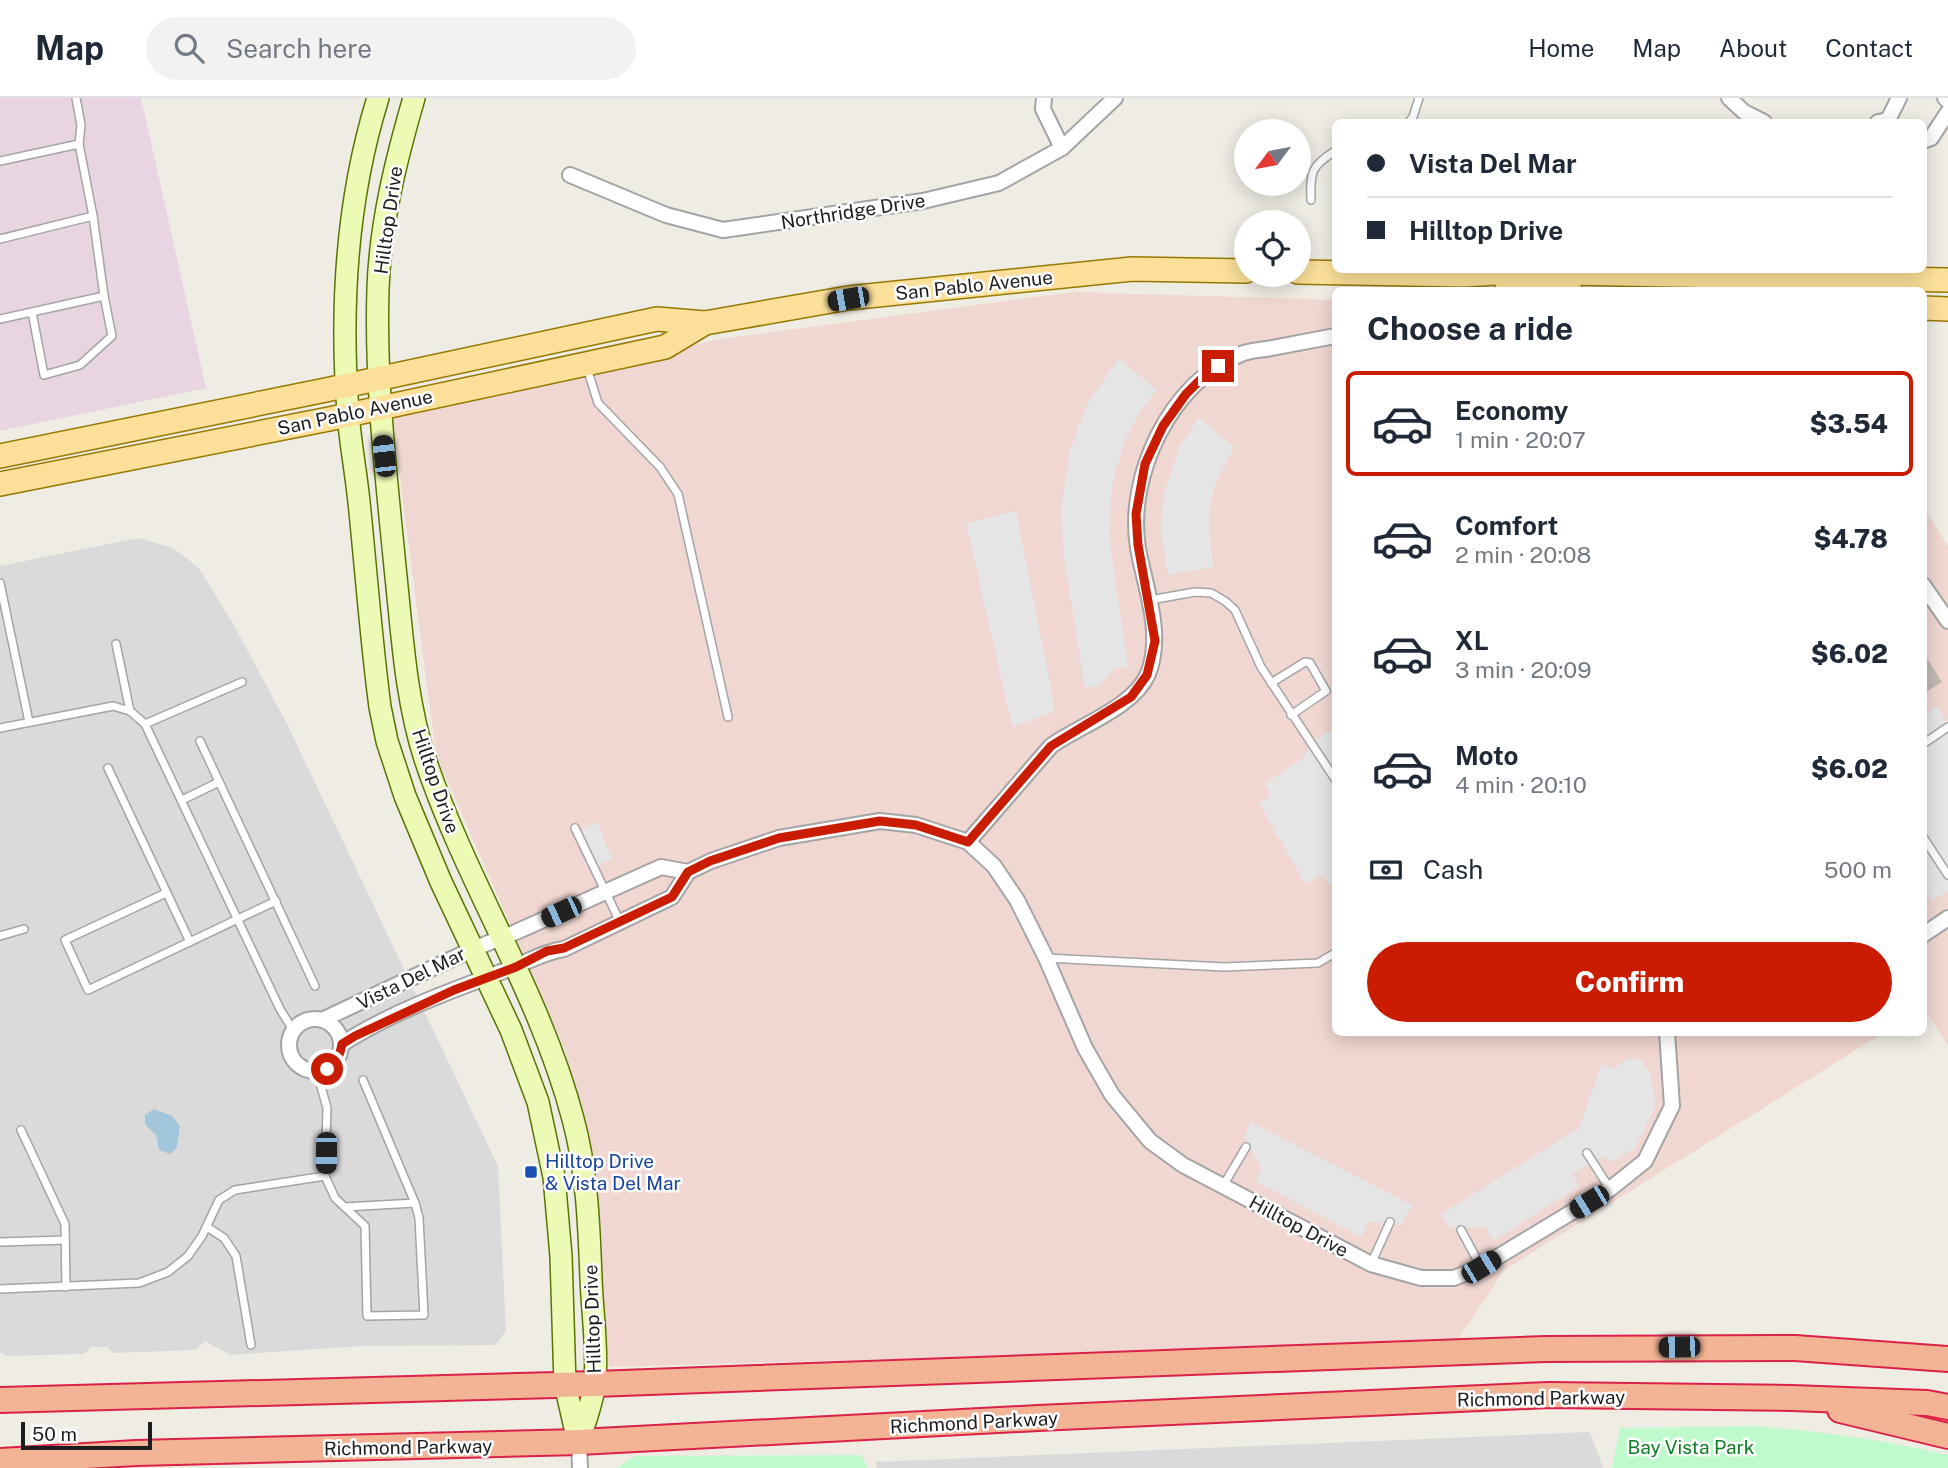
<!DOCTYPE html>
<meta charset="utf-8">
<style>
:root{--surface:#fff;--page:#f2f2f3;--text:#1f2937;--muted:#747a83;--line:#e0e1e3;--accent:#ca1c00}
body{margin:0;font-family:"Public Sans",sans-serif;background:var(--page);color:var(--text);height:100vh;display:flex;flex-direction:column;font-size:26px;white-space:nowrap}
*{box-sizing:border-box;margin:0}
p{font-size:23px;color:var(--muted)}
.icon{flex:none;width:38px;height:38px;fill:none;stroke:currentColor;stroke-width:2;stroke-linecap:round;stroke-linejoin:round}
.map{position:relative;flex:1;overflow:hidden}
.sheet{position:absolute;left:1332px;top:189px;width:595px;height:749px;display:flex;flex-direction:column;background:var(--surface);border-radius:10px;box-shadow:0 4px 18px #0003}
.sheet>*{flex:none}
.banner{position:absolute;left:1332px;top:21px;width:595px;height:154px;border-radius:10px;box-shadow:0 4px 18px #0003;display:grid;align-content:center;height:154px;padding:0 35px;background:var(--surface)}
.needle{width:46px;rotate:238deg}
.fabs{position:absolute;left:1234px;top:21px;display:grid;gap:14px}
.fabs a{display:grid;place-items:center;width:77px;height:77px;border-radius:50%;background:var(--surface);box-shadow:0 4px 18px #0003;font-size:35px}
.scale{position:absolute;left:21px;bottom:18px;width:131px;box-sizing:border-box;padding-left:7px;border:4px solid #1d1d1d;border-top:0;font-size:19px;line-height:24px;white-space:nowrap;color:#1d1d1d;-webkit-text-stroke:5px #fff;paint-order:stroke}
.end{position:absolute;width:32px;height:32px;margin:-16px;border:9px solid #ca1c00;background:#fff;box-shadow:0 0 0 4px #fff}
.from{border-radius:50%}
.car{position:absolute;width:21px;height:42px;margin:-21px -10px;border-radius:9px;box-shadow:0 0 5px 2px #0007;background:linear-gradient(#222 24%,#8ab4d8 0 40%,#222 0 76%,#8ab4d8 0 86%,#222 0)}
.banner b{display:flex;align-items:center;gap:24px;height:66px;font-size:26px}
.banner b+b{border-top:2px solid var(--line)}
.banner i{width:18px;height:18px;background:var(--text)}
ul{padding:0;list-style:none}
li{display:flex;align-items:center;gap:21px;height:105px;margin:0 14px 10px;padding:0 21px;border:4px solid transparent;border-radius:10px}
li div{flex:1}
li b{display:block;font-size:26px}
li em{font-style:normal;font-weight:800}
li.selected{border-color:var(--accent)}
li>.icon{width:63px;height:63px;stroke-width:1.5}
h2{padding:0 35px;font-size:32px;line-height:84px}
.pay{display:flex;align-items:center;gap:18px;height:77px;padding:0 35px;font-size:26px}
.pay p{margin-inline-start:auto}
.action{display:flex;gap:14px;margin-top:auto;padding:14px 35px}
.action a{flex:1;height:80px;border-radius:42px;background:var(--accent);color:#fff;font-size:28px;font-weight:800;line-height:80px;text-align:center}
header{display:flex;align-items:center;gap:42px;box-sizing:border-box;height:98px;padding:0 35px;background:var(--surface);border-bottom:2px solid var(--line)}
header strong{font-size:33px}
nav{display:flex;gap:38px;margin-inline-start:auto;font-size:24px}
.search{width:490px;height:63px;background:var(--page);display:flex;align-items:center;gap:18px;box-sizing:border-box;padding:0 24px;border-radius:38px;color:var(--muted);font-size:26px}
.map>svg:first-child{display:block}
.residential{fill:#dbdada}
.commercial{fill:#f0d7d1}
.industrial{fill:#e8d5e1}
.park{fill:#bffacc}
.parking{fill:#e5e5e5}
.water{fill:#a2c7dd}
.building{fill:#c3bbb2}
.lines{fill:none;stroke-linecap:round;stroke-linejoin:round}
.service-casing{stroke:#a4a4a4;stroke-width:10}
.minor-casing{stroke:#a4a4a4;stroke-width:18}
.secondary-casing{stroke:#587404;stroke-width:24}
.primary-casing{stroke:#967900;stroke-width:26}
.trunk-casing{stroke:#da2248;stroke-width:28}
.service{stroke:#fff;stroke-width:7}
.minor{stroke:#fff;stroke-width:14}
.secondary{stroke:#edfab5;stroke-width:21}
.primary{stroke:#fce09a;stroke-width:23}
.trunk{stroke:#f2b494;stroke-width:24}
.route{stroke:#ca1c00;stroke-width:9}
.transit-dot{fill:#1a4fb4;stroke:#fff;stroke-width:2.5}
.labels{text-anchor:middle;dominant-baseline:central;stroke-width:5;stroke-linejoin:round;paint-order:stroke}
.street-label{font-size:19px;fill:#1d1d1d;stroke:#fff}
.transit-label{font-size:19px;fill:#164399;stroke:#fff;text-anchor:start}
.park-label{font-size:19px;fill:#0a7c24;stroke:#fff}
</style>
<header>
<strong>Map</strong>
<div class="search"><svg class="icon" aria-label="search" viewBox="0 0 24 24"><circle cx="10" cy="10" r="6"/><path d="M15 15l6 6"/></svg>Search here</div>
<nav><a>Home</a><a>Map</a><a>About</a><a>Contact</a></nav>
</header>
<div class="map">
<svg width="1948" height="1370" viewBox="0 0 1948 1370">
<rect width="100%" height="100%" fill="#eeece3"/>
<g class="residential">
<polygon points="138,440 173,450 199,470 236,531 288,628 498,1068 506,1233 495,1247 362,1248 230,1257 205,1243 196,1252 113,1255 107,1249 91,1249 84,1256 5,1258 0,1254 0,468"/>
<polygon points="1590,1334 1603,1370 877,1370 875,1364"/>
</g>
<g class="commercial">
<polygon points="1073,194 1335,202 1335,934 1883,935 1504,1172 1456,1245 609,1269 566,954 436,657 392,318 720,241"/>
<polygon points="1923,408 1948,448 1948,948 1923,909"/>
</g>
<polygon class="industrial" points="0,0 141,0 206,290 0,333"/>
<g class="park">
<path d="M1756,1328C1821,1334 1884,1342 1948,1357V1370H1612L1620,1330Z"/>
<polygon points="861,1357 868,1370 617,1370 636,1358"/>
</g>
<g class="parking">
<polygon points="1119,260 1156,292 1140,314 1125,342 1112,387 1109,438 1128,568 1116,571 1098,588 1085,590 1064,460 1061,411 1070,352 1087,306"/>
<polygon points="1199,320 1234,349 1216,384 1210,408 1209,437 1214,469 1168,477 1161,432 1164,395 1180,347"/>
<polygon points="1016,413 1055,612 1027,625 1012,628 966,425"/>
<polygon points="1938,608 1948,625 1948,793 1932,802 1923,788 1923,618"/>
<polygon points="1333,631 1335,635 1335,785 1330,788 1323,777 1305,786 1259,705 1271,698 1264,686 1302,661 1317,641"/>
<polygon points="597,724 612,761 594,769 576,733"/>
<polygon points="1632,959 1642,963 1650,976 1656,1007 1635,1050 1613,1064 1603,1058 1572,1076 1579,1088 1493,1143 1485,1129 1450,1130 1441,1116 1579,1030 1602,966 1616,971 1619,966"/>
<polygon points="1251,1024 1412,1107 1402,1127 1369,1124 1361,1139 1256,1084 1261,1071 1244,1039"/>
</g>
<polygon class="water" points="154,1011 172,1018 180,1028 177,1049 170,1056 159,1052 156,1037 145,1026 145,1017"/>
<polygon class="building" points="1923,554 1942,584 1923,596"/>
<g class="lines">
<defs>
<g id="service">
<polyline points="1409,24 1413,19 1419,0"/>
<polyline points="0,63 79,46"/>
<path d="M1311,102C1310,74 1311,68 1335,53"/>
<polyline points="0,141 93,118"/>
<polyline points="32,214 44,277 80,267 112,238 104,198"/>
<polyline points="0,221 104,198 93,118 79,46 81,27 76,0"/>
<polyline points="587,270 598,305 660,369 678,396 728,619"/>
<polyline points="0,485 29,624"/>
<polyline points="1150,502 1195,494 1211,495 1225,503 1235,512 1261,569 1335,681"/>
<polyline points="116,546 130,613"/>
<polyline points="1271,585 1305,564 1310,565 1326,593 1291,617"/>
<polyline points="145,626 242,584"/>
<polyline points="0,630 113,608 130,613 145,626 280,911 293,932"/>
<polyline points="200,643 315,888"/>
<polyline points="1923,646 1948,629"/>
<polyline points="108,670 190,844"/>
<polyline points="182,702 219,684"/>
<polyline points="575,730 620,824"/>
<polyline points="1923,739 1948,777"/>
<polyline points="166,795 65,842 88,892 276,803"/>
<polyline points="0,838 24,831"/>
<polyline points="1046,860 1224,869 1318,865 1335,855"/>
<polyline points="317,974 327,1010 325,1078 335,1100 365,1128 367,1218 424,1217 419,1120 415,1105 363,982"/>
<polyline points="21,1032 65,1126 66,1189"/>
<polyline points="1587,1055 1610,1091"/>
<polyline points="1223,1088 1246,1049"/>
<polyline points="345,1109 415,1105"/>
<polyline points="207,1129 224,1140 236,1158 251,1247"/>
<polyline points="1461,1132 1481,1169"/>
<polyline points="0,1144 65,1142"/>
<polyline points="1371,1166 1390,1124"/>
<polyline points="0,1191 139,1185 168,1174 188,1158 202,1138 219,1102 235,1092 325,1078"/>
</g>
<g id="minor">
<polyline points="1044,0 1043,11 1062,50"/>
<polyline points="1729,0 1744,14 1764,24"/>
<polyline points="1945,0 1948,3"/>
<polyline points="1878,24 1888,22 1899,0"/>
<polyline points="1923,43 1931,40 1948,14"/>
<polyline points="570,77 666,117 723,132 923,103 999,85 1062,50 1115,0"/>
<polyline points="1923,487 1948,523"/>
<path d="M968,744L1051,648C1080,627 1133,610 1148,576C1164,536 1145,490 1138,450C1126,378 1171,283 1241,256C1250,252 1262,252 1272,250C1293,246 1314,242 1335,238"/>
<polyline points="688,774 711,763 779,740 880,723 916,727 968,744 994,768 1017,802 1046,860 1085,950 1112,997 1150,1043 1183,1067 1371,1166 1421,1180 1454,1180 1481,1169 1610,1091 1645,1063 1672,1008 1667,934"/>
<polyline points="1923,837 1948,820"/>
<circle cx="315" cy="947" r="26"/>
<polyline points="322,922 473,851 516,834 661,769 688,774"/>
<path d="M342,946C391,914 453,892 509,871C528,864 543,854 564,851L672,799L688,774"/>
<polyline points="579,1344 580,1370"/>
</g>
<g id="secondary">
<path d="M378,0C346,103 340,208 348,314C350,344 356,374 359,404C366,472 371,541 380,609L387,643L405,698L441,784L511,932L538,1004L554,1079L561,1158L565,1286L578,1343"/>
<path d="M414,0C396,62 380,126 378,191C375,284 386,376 395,469C402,533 405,599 425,661C466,784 540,895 573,1021C587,1072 589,1127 591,1180C592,1214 598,1250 595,1284C593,1304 584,1325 579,1344"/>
</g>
<g id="primary">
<polyline points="1298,174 1464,177 1512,174 1948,182"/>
<polyline points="1507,189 1570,192"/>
<polyline points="1923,210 1948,211"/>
<polyline points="0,358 321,293 657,221 705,225 848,200 1132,171 1246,173"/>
<polyline points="0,386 329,321 665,249 705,225"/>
</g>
<g id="trunk">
<polyline points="0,1302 595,1286 1545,1251 1795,1250 1948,1261"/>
<polyline points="1840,1312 1948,1338"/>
<polyline points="0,1363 136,1355 579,1344 1038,1320 1549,1297 1792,1300 1927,1305 1948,1309"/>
</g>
</defs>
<use href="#service" class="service-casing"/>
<use href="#minor" class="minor-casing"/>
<use href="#secondary" class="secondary-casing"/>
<use href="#primary" class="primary-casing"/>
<use href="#trunk" class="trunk-casing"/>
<use href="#service" class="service"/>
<use href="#minor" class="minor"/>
<use href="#secondary" class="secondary"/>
<use href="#primary" class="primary"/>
<use href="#trunk" class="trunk"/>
</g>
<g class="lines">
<path class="route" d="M327,971C336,964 340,958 342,946L355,938L454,892L516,869L547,853L564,850L672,799L688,774L710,763L779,740L880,723L916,727L968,744L1051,648L1131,599L1147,577L1155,543L1138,447L1136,416L1145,366L1163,328L1186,296L1200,282L1218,268"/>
</g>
<rect class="transit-dot" x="524" y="1067" width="14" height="14" rx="3.5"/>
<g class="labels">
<g class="street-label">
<text transform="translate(853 113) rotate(-9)">Northridge Drive</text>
<text transform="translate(388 122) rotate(-82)">Hilltop Drive</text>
<text transform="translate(974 187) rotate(-6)">San Pablo Avenue</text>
<text transform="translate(355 314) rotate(-12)">San Pablo Avenue</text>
<text transform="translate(436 683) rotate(71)">Hilltop Drive</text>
<text transform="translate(411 880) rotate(-26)">Vista Del Mar</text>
<text transform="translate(1299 1128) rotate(28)">Hilltop Drive</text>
<text transform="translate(592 1221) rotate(-92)">Hilltop Drive</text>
<text transform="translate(1541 1300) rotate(-1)">Richmond Parkway</text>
<text transform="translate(974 1324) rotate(-3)">Richmond Parkway</text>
<text transform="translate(408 1349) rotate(-1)">Richmond Parkway</text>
</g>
<g class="transit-label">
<text x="545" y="1063">Hilltop Drive<tspan x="545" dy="22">&amp; Vista Del Mar</tspan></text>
</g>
<g class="park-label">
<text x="1691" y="1349">Bay Vista Park</text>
</g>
</g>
</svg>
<div class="fabs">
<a><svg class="needle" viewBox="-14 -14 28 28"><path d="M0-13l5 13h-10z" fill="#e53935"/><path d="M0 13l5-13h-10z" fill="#747a83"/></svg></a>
<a><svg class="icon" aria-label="locate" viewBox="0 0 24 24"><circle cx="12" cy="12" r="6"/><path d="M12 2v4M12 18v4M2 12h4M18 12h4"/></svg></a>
</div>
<div class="scale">50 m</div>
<i class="end from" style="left:327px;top:971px"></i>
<i class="end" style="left:1218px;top:268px"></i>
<i class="car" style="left:848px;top:201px;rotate:260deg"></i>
<i class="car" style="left:384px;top:358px;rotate:354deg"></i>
<i class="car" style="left:561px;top:814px;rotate:245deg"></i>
<i class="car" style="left:326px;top:1055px;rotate:181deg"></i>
<i class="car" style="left:1589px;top:1104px;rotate:239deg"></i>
<i class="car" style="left:1481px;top:1169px;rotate:59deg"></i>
<i class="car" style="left:1679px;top:1249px;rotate:269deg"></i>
<div class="banner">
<b><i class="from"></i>Vista Del Mar</b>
<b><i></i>Hilltop Drive</b>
</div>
<section class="sheet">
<h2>Choose a ride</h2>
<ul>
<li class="selected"><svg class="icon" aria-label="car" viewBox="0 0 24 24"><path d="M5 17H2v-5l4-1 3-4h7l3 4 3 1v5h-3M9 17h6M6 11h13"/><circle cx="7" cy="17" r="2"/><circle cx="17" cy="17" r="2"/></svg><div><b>Economy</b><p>1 min · 20:07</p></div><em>$3.54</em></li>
<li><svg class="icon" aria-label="car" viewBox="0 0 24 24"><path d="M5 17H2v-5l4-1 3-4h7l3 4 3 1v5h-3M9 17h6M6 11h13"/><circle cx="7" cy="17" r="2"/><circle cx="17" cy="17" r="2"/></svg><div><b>Comfort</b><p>2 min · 20:08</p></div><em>$4.78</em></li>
<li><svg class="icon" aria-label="car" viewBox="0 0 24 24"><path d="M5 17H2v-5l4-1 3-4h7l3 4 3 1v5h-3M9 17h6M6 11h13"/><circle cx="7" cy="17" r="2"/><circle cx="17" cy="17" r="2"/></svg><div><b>XL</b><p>3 min · 20:09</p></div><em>$6.02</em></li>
<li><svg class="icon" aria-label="car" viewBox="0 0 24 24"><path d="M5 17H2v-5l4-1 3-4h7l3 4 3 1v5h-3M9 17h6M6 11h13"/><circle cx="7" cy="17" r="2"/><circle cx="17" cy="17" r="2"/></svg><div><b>Moto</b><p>4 min · 20:10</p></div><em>$6.02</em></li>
</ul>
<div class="pay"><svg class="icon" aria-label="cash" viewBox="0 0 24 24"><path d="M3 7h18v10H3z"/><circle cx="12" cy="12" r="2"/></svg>Cash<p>500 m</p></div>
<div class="action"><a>Confirm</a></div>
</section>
</div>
